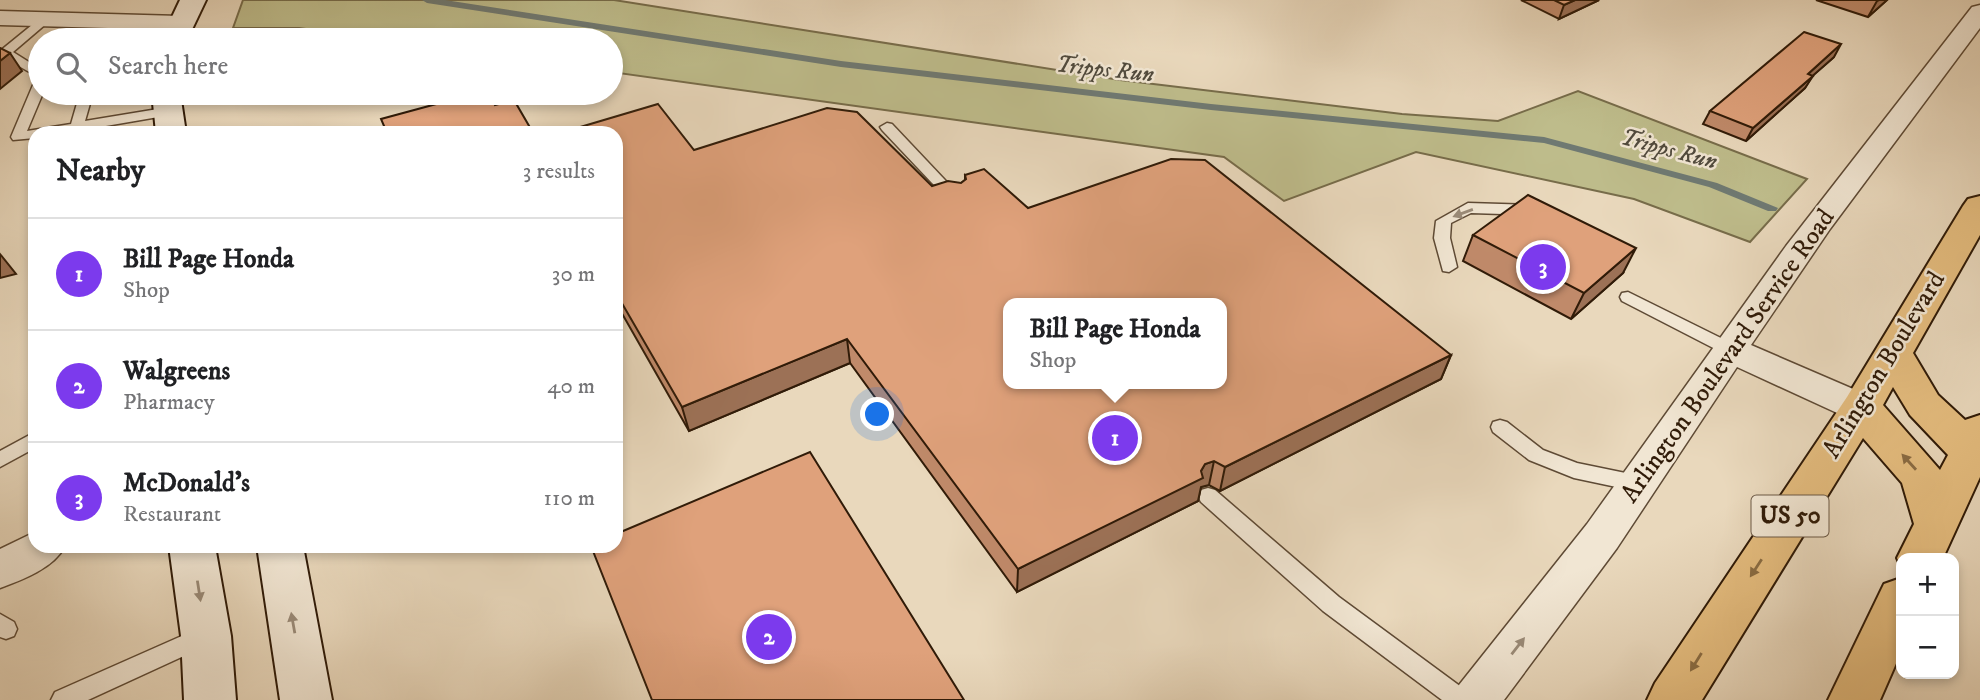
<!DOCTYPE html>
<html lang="en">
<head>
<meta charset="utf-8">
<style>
	body { margin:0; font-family:"IM FELL DW Pica",serif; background:#f6f6f6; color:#202124 }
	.controls { position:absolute; right:21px; bottom:21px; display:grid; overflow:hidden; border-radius:14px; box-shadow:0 4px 10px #0003 }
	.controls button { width:63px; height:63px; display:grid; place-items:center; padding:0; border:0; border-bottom:2px solid #e0e0e0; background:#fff; color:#202124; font:35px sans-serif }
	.you { position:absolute; left:878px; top:415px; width:24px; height:24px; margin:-18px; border:5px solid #fff; border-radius:50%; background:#1a73e8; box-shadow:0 0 0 10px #1a73e833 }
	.badge { display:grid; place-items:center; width:46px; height:46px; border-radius:50%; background:#7c3aed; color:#fff; font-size:23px; font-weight:700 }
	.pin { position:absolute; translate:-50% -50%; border:4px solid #fff; box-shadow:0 2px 7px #0006 }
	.popup { position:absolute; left:1003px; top:298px; width:224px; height:91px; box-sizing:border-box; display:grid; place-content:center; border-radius:14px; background:#fff; filter:drop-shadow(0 2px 5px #0005); font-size:23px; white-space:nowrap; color:#757577 }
	.popup b { font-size:26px; color:#202124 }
	.popup::after { content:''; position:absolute; left:50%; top:100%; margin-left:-14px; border:14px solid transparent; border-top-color:#fff }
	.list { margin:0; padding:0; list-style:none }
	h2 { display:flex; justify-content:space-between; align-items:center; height:91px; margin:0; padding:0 28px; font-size:30px }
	h2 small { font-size:23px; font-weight:400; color:#757577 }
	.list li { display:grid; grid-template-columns:46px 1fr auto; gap:21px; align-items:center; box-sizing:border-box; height:112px; padding:0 28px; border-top:2px solid #e0e0e0 }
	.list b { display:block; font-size:26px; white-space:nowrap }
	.list p { margin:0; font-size:23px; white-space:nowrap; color:#757577 }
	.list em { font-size:23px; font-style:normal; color:#757577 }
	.icon { flex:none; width:38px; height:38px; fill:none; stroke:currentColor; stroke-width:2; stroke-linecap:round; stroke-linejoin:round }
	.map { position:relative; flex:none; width:1980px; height:700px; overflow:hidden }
	.search { position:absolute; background:#fff; box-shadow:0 4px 10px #0003; left:28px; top:28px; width:595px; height:77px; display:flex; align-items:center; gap:18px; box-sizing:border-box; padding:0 24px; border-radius:38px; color:#757577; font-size:26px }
	.panel { position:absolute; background:#fff; box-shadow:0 4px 10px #0003; left:28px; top:126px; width:595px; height:427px; border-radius:21px }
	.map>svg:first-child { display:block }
</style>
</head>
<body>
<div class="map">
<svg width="1980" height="700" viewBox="0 0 1980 700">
	<rect width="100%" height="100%" fill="#e9d8bc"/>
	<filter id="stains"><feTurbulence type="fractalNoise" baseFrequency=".00286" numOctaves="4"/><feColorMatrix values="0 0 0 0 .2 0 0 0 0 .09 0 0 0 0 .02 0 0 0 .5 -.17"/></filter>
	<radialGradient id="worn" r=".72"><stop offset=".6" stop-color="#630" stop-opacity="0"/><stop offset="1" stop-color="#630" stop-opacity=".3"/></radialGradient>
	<path fill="#bebc8b" stroke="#776c4a" stroke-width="2" d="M243 0H614L1120 80 1402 114 1498 121 1578 91 1807 179 1750 242 1634 199 1416 152 1284 201 1224 157 611 72V40H384L299 28H233Z"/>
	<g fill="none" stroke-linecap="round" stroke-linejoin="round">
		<path fill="#6f7972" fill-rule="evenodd" d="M422 0H445L841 61 1211 104 1544 137 1717 183 1778 208 1776 211H1768L1709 187 1544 143 1211 110 841 67 427 3Z"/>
		<defs>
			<g id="service">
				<path d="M43 16 49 20 47 23 13 52 40 69V78L1 56 0 51Z"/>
				<path d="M40 81V93H43L27 131 71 124 80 93H93L85 121 170 107 177 111 170 115 65 133H35V138L13 140 11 137 33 85Z"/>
				<path d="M887 123 892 124 961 197 963 200 961 203H951L882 130 880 127Z"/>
				<path d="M1468 203 1530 205 1538 210 1530 215 1471 213 1451 223 1450 238 1457 267 1449 272 1443 271 1434 238 1436 221Z"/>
				<path d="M1628 292 1735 345 1738 349 1729 355 1723 353 1622 301 1620 297 1622 293Z"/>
				<path d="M1500 420 1507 422 1543 450 1577 463 1640 476 1647 479 1650 484 1647 489 1640 492 1574 478 1529 460 1493 432 1491 427 1493 422Z"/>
				<path d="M35 432V448L0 467V451Z"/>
				<path d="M1208 488 1215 490 1339 597 1468 692 1472 700H1442L1323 611 1201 502 1198 496 1201 490Z"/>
				<path d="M0 614 14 622 17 629 14 636 6 639 0 637Z"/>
				<path d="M202 627 210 630 213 637 210 644 88 700H51L55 692Z"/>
			</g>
			<g id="minor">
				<path d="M1980 5V28L1830 229 1751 345 1874 398 1879 408 1874 418 1861 422 1848 418 1737 367 1617 548 1504 700H1453L1459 685 1587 524 1786 246 1972 7Z"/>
				<path d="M0 11 180 16 188 18 192 23 188 28 180 30 0 25Z"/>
				<path d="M35 532V546H65C54 568 22 580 0 588V549Z"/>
			</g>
			<g id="secondary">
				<path d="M180 0H206L187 40H161Z"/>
				<path d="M152 93H180L186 133H156Z"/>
				<path d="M169 546H215L231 636 236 700H184L181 636Z"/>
				<path d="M257 546H303L332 700H280Z"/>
			</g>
			<g id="trunk">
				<path d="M1980 196V235L1913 353 1938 395 1965 420 1980 415V477L1943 558H1901V567L1897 558 1914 524 1902 483 1863 438 1702 700H1647L1655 683 1847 397 1963 206 1968 199ZM1893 387 1910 415 1948 455 1940 470 1883 405Z"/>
				<path d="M1901 578V652L1880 700H1828L1884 584Z"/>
			</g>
		</defs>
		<use href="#service" stroke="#5e4a35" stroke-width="3"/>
		<use href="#minor" stroke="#5e4a35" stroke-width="3"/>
		<use href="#secondary" stroke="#301b08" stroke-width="4"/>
		<use href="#trunk" stroke="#301b08" stroke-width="4"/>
		<use href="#service" fill="#f1e6d3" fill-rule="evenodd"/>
		<use href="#minor" fill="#f1e6d3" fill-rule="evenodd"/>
		<use href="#secondary" fill="#f1e6d3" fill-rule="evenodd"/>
		<use href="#trunk" fill="#e4bc7e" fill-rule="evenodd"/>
	</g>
	<g fill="#c08a6a" stroke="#301b08" stroke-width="2">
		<path d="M1521 0H1599L1559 19Z"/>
		<path d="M1816 0H1887L1868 17Z"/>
		<path d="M1834 57 1812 76 1805 88 1746 141 1703 124 1710 111Z"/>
		<path d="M616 133 694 150 932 186 961 183 965 180V175L1028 208 1451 355 1441 379 1220 491 1209 485 1201 487 1198 501 1017 592 850 363 689 431 616 303Z"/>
		<path d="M1473 235 1623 273 1571 319 1463 261Z"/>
	</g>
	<g fill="#9c7156" stroke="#301b08" stroke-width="2">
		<path d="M1575 0H1599L1559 19 1564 5Z"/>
		<path d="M1879 0H1887L1868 17 1877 1Z"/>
		<path d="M1841 44 1834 57 1800 87 1808 74Z"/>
		<path d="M10 53 22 71 0 89V61Z"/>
		<path d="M1813 76 1805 88 1746 141 1753 128Z"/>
		<path d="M1636 248 1623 273 1571 319 1584 293Z"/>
		<path d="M0 254 16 274 0 278Z"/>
		<path d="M847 339 850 363 689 431 682 407Z"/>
		<path d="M1451 355 1441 379 1220 491 1225 467Z"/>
		<path d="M1214 461 1209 485 1201 487 1198 501 1017 592 1018 569 1201 471 1205 464Z"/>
	</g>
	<g fill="#dfa17b" stroke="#301b08" stroke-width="2" fill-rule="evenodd">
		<path d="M1554 0H1575L1564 5Z"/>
		<path d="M1804 32 1841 44 1808 74 1813 76 1753 128 1710 111Z"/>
		<path d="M0 48 10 53 0 61Z"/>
		<path d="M477 93H488L495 105 514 100 532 131 525 133H387L381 119Z"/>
		<path d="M658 104 694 150 827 108 857 112 932 186 948 181 961 183 966 179 965 175 984 169 1028 208 1171 159 1205 160 1451 355 1225 467 1214 461 1205 464 1201 471 1203 478 1018 569 847 339 682 407 616 293V133H560ZM1008 303H1222V384H1008Z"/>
		<path d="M1528 195 1636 248 1584 293 1473 235Z"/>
		<path d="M810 452 964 700H652L591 546H616V534Z"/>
	</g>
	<defs><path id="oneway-solid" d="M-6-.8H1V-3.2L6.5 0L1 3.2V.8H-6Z" transform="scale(1.75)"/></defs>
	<g fill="#9a8b78">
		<use href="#oneway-solid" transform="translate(1463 213) rotate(160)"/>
		<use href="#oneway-solid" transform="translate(199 591) rotate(81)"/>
		<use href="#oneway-solid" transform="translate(293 623) rotate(-100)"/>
		<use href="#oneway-solid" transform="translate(1518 646) rotate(-52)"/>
	</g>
	<g fill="#8a6c43">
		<use href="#oneway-solid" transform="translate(1909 462) rotate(-132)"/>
		<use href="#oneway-solid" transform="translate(1756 568) rotate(123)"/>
		<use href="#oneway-solid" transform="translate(1696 662) rotate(122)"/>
	</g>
	<g text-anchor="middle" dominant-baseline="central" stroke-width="5" stroke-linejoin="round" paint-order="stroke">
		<g font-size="23" font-style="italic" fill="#504a3d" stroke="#f1e6d3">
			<text transform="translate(1105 70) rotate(6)">Tripps Run</text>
			<text transform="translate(1669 150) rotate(15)">Tripps Run</text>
		</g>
		<rect fill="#f1e6d3" stroke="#6a5845" stroke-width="2" x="1751.5" y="495.5" width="77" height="41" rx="5"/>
		<g font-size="24" font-weight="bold" fill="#301b08">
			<text x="1790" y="516">US 50</text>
		</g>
		<g font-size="26" fill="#301b08" stroke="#f1e6d3">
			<text transform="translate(1728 356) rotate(-55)">Arlington Boulevard Service Road</text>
			<text transform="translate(1884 365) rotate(-59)">Arlington Boulevard</text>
		</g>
	</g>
	<rect width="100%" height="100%" filter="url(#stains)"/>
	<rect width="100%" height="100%" fill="url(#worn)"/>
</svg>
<div class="controls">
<button>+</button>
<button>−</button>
</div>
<div class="you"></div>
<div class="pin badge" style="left:1115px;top:438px">1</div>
<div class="popup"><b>Bill Page Honda</b>Shop</div>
<div class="pin badge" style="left:769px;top:637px">2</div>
<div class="pin badge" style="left:1543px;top:267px">3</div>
<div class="search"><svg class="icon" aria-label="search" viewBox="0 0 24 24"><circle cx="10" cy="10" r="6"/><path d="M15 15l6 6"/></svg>Search here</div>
<section class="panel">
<h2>Nearby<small>3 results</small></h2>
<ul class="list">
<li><span class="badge">1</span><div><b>Bill Page Honda</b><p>Shop</p></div><em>30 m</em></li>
<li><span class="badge">2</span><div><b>Walgreens</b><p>Pharmacy</p></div><em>40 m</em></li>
<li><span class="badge">3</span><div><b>McDonald's</b><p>Restaurant</p></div><em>110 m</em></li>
</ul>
</section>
</div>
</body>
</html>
